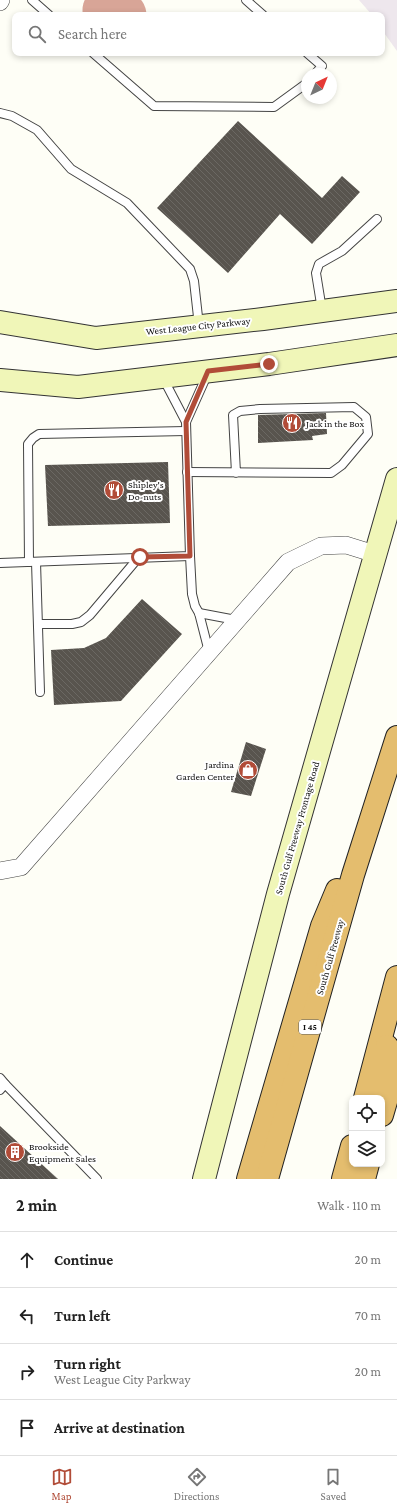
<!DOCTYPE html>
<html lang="en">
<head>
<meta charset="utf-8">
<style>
	body { margin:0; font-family:"Crimson Pro",serif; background:#f2f2f2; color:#222 }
	.controls { position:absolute; right:12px; bottom:12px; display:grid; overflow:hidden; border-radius:8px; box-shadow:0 2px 6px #0003 }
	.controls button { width:36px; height:36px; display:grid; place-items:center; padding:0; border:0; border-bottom:1px solid #e0e0e0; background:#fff; color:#222; font:20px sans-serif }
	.compass { position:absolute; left:301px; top:68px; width:36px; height:36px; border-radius:50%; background:#fff; box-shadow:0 2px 6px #0003; rotate:43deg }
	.stop { position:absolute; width:12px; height:12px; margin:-9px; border:3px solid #b14c38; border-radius:50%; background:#fff }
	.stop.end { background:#b14c38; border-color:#fff; box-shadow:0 1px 4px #0008 }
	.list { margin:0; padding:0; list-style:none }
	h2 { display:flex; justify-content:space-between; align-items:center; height:52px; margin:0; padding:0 16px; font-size:17px }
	h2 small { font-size:13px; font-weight:400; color:#767676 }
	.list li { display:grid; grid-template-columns:26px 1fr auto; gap:12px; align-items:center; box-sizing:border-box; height:56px; padding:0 16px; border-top:1px solid #e0e0e0 }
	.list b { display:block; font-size:15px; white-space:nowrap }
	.list p { margin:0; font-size:13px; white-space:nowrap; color:#767676 }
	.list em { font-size:13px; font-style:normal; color:#767676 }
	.icon { flex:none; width:22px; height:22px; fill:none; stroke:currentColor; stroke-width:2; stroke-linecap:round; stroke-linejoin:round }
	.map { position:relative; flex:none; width:397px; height:1179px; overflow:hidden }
	.search { position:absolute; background:#fff; box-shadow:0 2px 6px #0003; left:12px; right:12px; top:12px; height:44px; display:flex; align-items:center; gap:10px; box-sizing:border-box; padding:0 14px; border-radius:8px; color:#767676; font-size:15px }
	.sheet { height:276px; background:#fff }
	nav { display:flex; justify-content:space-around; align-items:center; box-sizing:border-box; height:56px; border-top:1px solid #e0e0e0; background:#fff; font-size:11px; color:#767676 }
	nav a { display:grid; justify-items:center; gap:2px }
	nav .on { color:#b14c38 }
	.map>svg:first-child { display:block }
</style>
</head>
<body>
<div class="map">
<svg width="397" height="1179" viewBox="0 0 397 1179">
	<defs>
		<pattern id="building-back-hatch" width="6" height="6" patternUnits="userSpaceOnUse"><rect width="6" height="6" fill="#58544e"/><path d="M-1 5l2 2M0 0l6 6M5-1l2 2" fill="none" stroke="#6b6863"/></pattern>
	</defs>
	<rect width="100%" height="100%" fill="#fefef6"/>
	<path fill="#eee7ed" d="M359 0H397V51L382 30V15H372Z"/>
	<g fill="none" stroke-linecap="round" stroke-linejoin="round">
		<path stroke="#d8a597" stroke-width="47" d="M106 10 123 15"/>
	</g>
	<g fill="url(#building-back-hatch)">
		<path d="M238 121 322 198 342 176 360 192 312 244 280 214 228 273 157 208Z"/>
		<path d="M326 413 327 434 312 436 313 440 258 443V415Z"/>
		<path d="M168 462 170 523 48 526 45 465Z"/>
		<path d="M142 599 182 634 121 701 54 705 51 650 84 648 106 638Z"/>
		<path d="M246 742 266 749 251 796 231 792Z"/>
		<path d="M0 1126 58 1179H0Z"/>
	</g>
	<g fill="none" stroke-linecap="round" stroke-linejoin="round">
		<defs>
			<g id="lane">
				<path d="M32 0 49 15"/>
				<path d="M246 0 263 15"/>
				<path d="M93 53 154 106 274 107 307 83"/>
				<path d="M307 53 322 66 315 74"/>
				<path d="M0 113 12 116 37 130 71 169 127 203 190 269 194 281 199 326"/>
				<path d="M322 310 316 273 319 264 342 251 377 219"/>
				<path d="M163 378 186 422"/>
				<path d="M187 472 331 473 342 465 368 434 366 417 354 407 260 409 240 411 233 415 236 473"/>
				<path d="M190 556 192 594 195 606 199 613 209 652"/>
				<path d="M29 562 28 444 33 438 39 434 186 431"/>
				<path d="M36 562 40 692"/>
				<path d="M0 563 190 556 186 422 207 375"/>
				<path d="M199 613 236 620"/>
				<path d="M38 624H72L81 622 90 615 139 557"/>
				<path d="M0 1078 5 1084"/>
				<path d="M0 1090 5 1084 97 1179"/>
			</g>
			<g id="street">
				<path d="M0 2 1 0"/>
				<path d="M0 871 21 867 288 562 321 546 346 545 375 554"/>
			</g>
			<g id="secondary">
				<path d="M0 322 96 338 263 319 397 301"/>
				<path d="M0 380 78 387 269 364 397 345"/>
				<path d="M204 1179 278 894 397 479"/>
			</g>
			<g id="highway">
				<path d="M365 1098 397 977"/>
				<path d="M382 1115 387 1098V1046"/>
				<path d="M248 1179 322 926 337 890"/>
				<path d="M267 1179 353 875 397 737"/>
				<path d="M343 1179 352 1146"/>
				<path d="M364 1179 368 1164"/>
			</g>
		</defs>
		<use href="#lane" stroke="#444" stroke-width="10"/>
		<use href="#street" stroke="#444" stroke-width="18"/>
		<use href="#secondary" stroke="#333" stroke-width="24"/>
		<use href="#highway" stroke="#222" stroke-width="24"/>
		<use href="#lane" stroke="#fff" stroke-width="8"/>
		<use href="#street" stroke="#fff" stroke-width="17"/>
		<use href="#secondary" stroke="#f0f6b8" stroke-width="22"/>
		<use href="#highway" stroke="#e4bd6e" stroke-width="22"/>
	</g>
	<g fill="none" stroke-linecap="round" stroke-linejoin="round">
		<path stroke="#b14c38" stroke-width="5" d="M140 557 190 556 186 422 208 371 269 364"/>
	</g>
	<defs>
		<symbol id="restaurant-disc" viewBox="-11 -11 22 22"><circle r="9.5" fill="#b14c38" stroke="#fff"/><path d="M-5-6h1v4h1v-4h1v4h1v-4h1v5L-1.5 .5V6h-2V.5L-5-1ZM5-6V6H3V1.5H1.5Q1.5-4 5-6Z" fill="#fff"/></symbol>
		<symbol id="shop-disc" viewBox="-11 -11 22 22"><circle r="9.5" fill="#b14c38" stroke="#fff"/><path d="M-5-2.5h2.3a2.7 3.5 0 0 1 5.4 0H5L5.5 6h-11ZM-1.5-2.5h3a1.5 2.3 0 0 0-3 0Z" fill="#fff"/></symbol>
		<symbol id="building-disc" viewBox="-11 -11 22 22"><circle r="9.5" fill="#b14c38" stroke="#fff"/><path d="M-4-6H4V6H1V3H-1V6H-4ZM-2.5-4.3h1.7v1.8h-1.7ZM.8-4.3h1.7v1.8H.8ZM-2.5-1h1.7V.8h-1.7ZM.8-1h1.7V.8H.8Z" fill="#fff"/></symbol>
	</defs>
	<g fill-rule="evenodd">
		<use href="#restaurant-disc" x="281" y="412" width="22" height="22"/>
		<use href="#restaurant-disc" x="103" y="479" width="22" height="22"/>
		<use href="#shop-disc" x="237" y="759" width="22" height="22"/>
		<use href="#building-disc" x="4" y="1141" width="22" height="22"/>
	</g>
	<g text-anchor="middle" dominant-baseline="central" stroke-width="4" stroke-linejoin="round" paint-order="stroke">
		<rect fill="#fff" stroke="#585858" stroke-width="1" x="299" y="1020" width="22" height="14" rx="3"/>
		<g font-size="9" font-weight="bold" fill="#111">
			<text x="310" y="1027">I 45</text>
		</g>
		<g font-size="10" fill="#111" stroke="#fff">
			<text transform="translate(198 326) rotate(-6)">West League City Parkway</text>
			<text transform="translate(297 828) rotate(-74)">South Gulf Freeway Frontage Road</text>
			<text transform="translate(330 957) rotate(-74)">South Gulf Freeway</text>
		</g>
		<g font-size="10" fill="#111" stroke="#fff" text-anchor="start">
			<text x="306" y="423">Jack in the Box</text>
			<text x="128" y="484">Shipley's<tspan x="128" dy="12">Do-nuts</tspan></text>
			<text x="234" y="764" text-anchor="end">Jardina<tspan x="234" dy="12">Garden Center</tspan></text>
			<text x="29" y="1146">Brookside<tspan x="29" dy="12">Equipment Sales</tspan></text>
		</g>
	</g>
</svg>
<div class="controls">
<button><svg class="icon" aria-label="locate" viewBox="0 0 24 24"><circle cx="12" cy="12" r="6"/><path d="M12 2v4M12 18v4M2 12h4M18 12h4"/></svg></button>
<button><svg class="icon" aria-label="layers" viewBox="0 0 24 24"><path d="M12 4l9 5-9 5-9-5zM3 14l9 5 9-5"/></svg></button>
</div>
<svg class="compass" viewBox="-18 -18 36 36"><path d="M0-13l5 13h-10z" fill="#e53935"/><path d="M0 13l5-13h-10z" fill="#767676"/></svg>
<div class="stop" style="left:140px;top:557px"></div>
<div class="stop end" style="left:269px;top:364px"></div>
<div class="search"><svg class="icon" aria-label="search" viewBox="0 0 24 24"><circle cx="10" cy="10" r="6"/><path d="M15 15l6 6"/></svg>Search here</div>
</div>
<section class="sheet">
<h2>2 min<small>Walk · 110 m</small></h2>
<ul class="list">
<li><svg class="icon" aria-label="ahead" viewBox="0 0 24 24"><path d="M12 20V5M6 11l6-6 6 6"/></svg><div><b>Continue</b></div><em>20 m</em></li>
<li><svg class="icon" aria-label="left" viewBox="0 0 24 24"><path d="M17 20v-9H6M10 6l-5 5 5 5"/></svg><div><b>Turn left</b></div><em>70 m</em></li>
<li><svg class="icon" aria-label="right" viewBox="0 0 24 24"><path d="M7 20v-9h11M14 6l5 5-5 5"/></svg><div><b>Turn right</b><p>West League City Parkway</p></div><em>20 m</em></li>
<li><svg class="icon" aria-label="arrive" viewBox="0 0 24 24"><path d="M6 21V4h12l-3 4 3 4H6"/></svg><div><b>Arrive at destination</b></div></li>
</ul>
</section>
<nav>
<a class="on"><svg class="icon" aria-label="map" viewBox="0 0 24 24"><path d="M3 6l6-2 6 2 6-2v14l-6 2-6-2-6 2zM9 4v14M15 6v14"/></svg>Map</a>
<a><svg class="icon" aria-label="directions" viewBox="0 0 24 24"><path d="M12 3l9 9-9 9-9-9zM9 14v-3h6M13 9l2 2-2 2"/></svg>Directions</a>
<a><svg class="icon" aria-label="saved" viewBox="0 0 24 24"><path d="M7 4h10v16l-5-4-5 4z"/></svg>Saved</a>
</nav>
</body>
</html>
